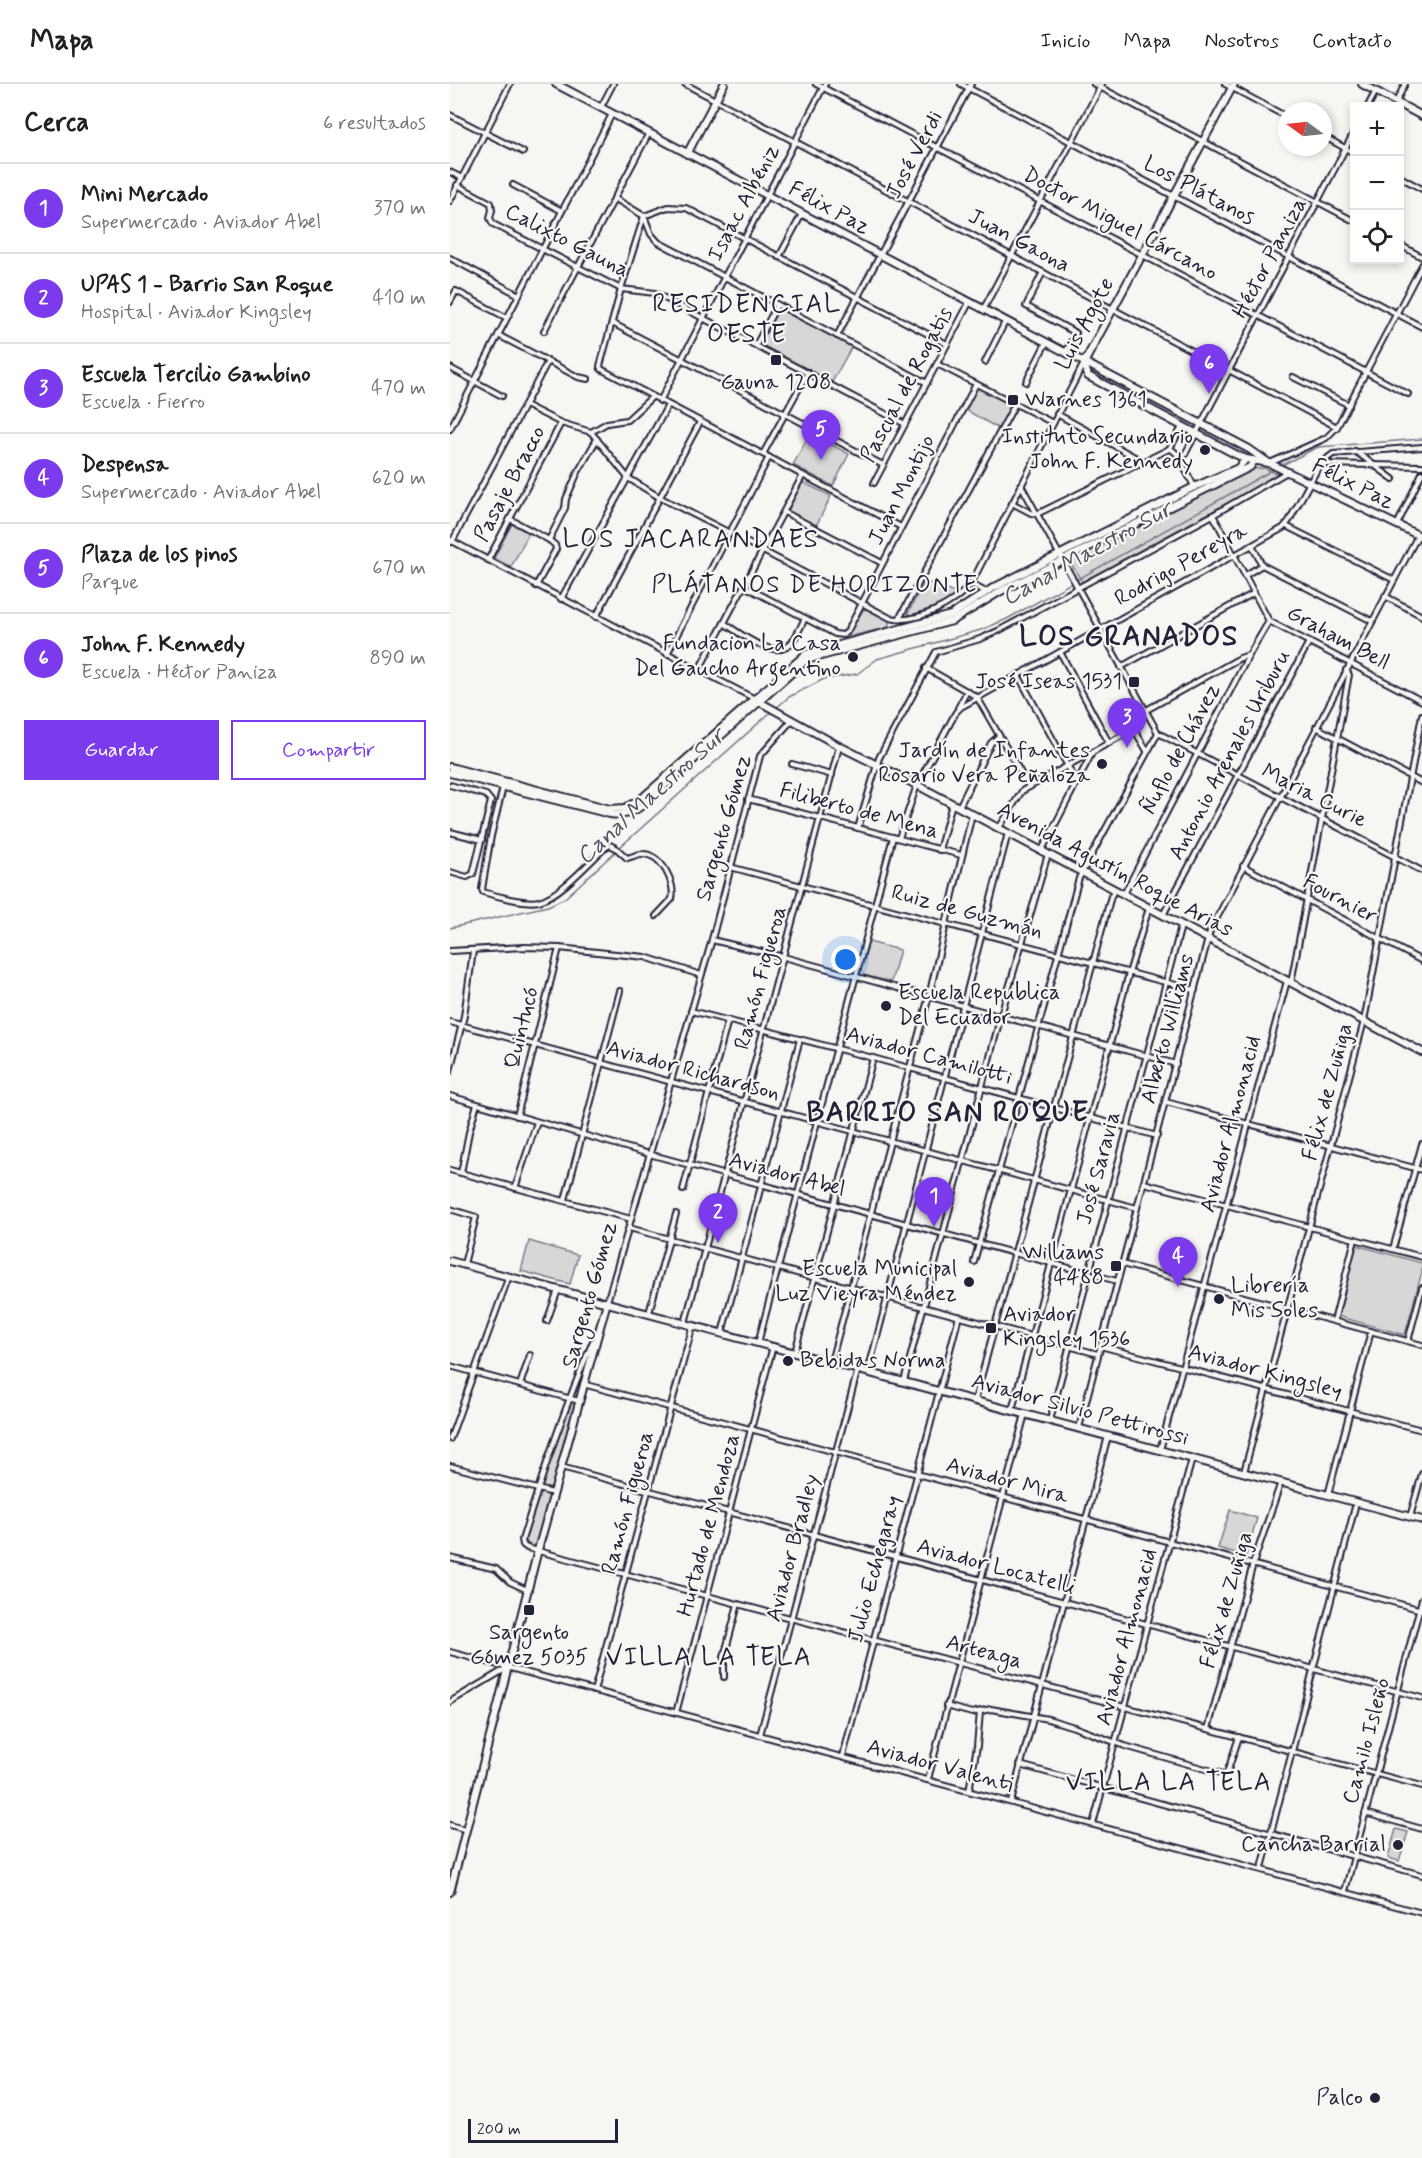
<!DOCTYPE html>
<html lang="es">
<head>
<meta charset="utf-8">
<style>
	body { margin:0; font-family:Mynerve,sans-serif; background:#f2f2f2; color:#202124 }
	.controls { position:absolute; right:18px; top:18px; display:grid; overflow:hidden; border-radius:0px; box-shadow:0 3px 9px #0003 }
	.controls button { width:54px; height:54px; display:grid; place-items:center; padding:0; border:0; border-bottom:2px solid #e0e0e0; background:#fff; color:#202124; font:30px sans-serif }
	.compass { position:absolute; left:828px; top:18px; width:54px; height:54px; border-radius:50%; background:#fff; box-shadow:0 3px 9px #0003; rotate:285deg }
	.scale { position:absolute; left:18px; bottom:15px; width:150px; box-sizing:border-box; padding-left:6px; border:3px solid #22223b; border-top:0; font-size:16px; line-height:21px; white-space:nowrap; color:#22223b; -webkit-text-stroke:4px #f6f6f2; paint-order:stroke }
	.you { position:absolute; left:396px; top:876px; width:21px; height:21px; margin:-15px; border:4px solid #fff; border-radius:50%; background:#1a73e8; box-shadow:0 0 0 9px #1a73e833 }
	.badge { display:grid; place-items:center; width:39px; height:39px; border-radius:50%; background:#7c3aed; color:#fff; font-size:20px; font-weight:700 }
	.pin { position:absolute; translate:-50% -50px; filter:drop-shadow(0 2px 3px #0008) }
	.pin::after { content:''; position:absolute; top:32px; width:21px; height:18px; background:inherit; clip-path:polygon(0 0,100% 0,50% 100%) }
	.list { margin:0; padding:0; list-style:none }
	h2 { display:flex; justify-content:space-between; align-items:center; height:78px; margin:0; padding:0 24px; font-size:26px }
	h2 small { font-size:20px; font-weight:400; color:#757577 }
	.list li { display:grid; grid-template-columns:39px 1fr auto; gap:18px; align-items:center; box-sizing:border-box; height:90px; padding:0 24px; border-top:2px solid #e0e0e0 }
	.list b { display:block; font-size:22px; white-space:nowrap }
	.list p { margin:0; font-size:20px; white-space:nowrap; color:#757577 }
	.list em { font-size:20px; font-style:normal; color:#757577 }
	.actions { display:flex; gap:12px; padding:18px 24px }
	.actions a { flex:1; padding:14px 0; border:2px solid #7c3aed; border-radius:0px; text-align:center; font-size:21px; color:#7c3aed }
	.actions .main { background:#7c3aed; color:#fff }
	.icon { flex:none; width:33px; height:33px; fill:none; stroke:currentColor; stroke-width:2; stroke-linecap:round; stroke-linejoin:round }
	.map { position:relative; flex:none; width:972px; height:2074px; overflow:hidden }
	header { display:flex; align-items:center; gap:36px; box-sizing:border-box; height:84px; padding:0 30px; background:#fff; border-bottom:2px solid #e0e0e0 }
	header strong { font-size:28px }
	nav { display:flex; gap:33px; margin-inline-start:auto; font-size:21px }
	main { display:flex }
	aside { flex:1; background:#fff }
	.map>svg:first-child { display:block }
</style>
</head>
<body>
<header>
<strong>Mapa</strong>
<nav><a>Inicio</a><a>Mapa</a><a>Nosotros</a><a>Contacto</a></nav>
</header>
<main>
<aside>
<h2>Cerca<small>6 resultados</small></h2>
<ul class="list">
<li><span class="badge">1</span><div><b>Mini Mercado</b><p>Supermercado · Aviador Abel</p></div><em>370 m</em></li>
<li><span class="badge">2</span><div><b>UPAS 1 - Barrio San Roque</b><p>Hospital · Aviador Kingsley</p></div><em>410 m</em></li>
<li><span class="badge">3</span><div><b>Escuela Tercilio Gambino</b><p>Escuela · Fierro</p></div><em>470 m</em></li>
<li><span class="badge">4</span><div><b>Despensa</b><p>Supermercado · Aviador Abel</p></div><em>620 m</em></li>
<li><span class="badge">5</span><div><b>Plaza de los pinos</b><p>Parque</p></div><em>670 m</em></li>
<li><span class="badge">6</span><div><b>John F. Kennedy</b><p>Escuela · Héctor Paniza</p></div><em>890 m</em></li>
</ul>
<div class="actions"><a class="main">Guardar</a><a>Compartir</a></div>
</aside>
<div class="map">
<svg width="972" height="2074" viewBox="0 0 972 2074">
	<rect width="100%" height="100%" fill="#f6f6f2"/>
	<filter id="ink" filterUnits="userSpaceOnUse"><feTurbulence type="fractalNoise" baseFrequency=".0167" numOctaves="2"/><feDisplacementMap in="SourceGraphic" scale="12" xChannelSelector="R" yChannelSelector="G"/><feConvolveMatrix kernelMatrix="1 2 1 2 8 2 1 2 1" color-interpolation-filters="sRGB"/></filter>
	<g filter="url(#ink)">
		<g fill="#d7d7d7" stroke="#7c7c89" stroke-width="1.5">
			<path d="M329 225 333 226 402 262 382 298 312 261 311 256Z"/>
			<path d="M528 301 564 319 549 345 514 325Z"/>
			<path d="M360 349 399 370 383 402 343 381Z"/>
			<path d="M815 384 829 391 632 498 619 476 802 385Z"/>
			<path d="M352 398 381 412 366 442 338 427Z"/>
			<path d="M62 440 79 449 61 483 44 474Z"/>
			<path d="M477 498 507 510 491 521 459 532 458 529 474 499Z"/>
			<path d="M418 525 439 536V543L397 553 413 526Z"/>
			<path d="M419 858 450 866 441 898 410 890Z"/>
			<path d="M79 1157 128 1171 120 1200 71 1187Z"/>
			<path d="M906 1161 972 1179V1187L955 1251 887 1232Z"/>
			<path d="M121 1317 126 1319 103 1405 91 1403Z"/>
			<path d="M89 1407 100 1412 85 1464 78 1460 75 1455Z"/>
			<path d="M780 1426 807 1434 796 1472 768 1464Z"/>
			<path d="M946 1745 958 1748 949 1777 938 1774Z"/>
		</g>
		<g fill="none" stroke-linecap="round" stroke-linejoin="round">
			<g stroke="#757583" stroke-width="1.5">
				<path d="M830 382 868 363 972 355"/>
				<path d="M326 624 339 613 374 595 407 590 427 575 531 546 557 535 826 384"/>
				<path d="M169 764 322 627"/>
				<path d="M0 844 98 822 115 814 166 767"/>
			</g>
			<defs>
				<g id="street">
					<path d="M235 0 887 343"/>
					<path d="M366 0 958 310"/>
					<path d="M511 0 972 243"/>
					<path d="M644 0 904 137"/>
					<path d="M775 0 837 33"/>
					<path d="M946 18 955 0"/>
					<path d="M918 22 926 7"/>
					<path d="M151 23 163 0"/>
					<path d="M0 31 73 68"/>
					<path d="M873 52 904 69"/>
					<path d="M0 88 10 93"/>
					<path d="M950 93 972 105"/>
					<path d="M7 101 41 119 42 126 40 134 43 140 171 205 205 209 455 340"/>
					<path d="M63 101 112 127"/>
					<path d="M164 114 194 132 201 150 208 158 477 299"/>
					<path d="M0 117 60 0"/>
					<path d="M194 132 171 205 150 282 151 285 451 443"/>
					<path d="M194 132 218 123 236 124 497 260"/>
					<path d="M950 161 972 173"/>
					<path d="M329 173 352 130"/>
					<path d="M0 174 69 211"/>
					<path d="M593 188 576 222 626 249 615 269"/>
					<path d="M0 218 6 207 57 234"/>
					<path d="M533 226 652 0"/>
					<path d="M162 239 433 381"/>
					<path d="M94 247 199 49"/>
					<path d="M48 251 128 293 138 295"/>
					<path d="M387 252 521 0"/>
					<path d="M306 261 327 221"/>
					<path d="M535 278 555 238"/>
					<path d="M487 280 603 339"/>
					<path d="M0 284 52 312"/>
					<path d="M843 293 899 321"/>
					<path d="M576 298 596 259"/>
					<path d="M210 317 375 0"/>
					<path d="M75 321 111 339 141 348 178 394 209 413 280 449"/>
					<path d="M607 330 692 377"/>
					<path d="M0 345 162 30"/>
					<path d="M141 348 157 339 177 336 202 313"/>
					<path d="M720 364 727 370 745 404"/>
					<path d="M905 367 943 395"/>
					<path d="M313 370 358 288"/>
					<path d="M731 378 904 48"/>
					<path d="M820 379 876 354 887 343 972 181"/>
					<path d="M871 380 972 382"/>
					<path d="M424 399 519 219"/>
					<path d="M571 401 708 649 972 787"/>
					<path d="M562 419 581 429 587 430 717 366 720 364 732 343"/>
					<path d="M334 428 432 479"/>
					<path d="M763 431 819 537 972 617"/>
					<path d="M60 435 99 456"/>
					<path d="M947 441 972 389"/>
					<path d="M836 442 944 496"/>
					<path d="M0 456 305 615"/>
					<path d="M2 458 98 277"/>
					<path d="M298 459 440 534C467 540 504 520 521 500L634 279"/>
					<path d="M802 461 812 481 922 537"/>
					<path d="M38 476 111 339"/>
					<path d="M794 492 812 481"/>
					<path d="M521 500 536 508"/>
					<path d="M86 502 106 465 105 461 99 456 115 424 116 415 128 388 147 355"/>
					<path d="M294 502 385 550 393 551 397 548 526 300"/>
					<path d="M935 512 972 532"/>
					<path d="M111 515 218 321"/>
					<path d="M146 533 250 338"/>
					<path d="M449 535 565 320"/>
					<path d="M274 539C289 549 326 578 341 559 347 552 351 542 355 534"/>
					<path d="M610 568 659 659"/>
					<path d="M217 570 319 373"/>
					<path d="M251 582 353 391"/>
					<path d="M671 583 804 509"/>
					<path d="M476 584 527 613 579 703"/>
					<path d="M568 591 627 699"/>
					<path d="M508 624 517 607"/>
					<path d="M866 643 972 699"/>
					<path d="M684 645 697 667"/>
					<path d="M342 680 382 691"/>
					<path d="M0 701 36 711 41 717 23 790 17 793 0 788"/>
					<path d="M53 703 41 752 32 805 33 808C46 812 76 820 89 817 111 811 139 778 156 763L160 761 166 764 177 774C182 773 187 770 192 770 211 769 226 799 222 815L206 832"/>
					<path d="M298 715 511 771"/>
					<path d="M509 723 541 659 549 652"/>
					<path d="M408 744 429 674 486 568 530 555 548 547 763 431 837 388"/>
					<path d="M549 744 572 707 684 645 680 639 682 634 790 574 799 571"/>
					<path d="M0 748 32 756"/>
					<path d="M449 754 467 701 506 628 511 623 833 444 839 437 870 380 883 370 972 363"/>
					<path d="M489 766 502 720"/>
					<path d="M592 766 642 669"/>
					<path d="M793 782 972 877"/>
					<path d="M280 783 745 906"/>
					<path d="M674 810 799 571 819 537"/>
					<path d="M713 831 859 558"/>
					<path d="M262 856 334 873 726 980"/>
					<path d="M0 867 74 863 109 864 195 873 251 891"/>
					<path d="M841 899 899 591 896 586"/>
					<path d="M241 927 423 974 707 1052"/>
					<path d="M0 938 687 1124"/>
					<path d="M0 987 14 932 23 867"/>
					<path d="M0 1012 199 1070 667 1197"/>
					<path d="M716 1018 972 1086"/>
					<path d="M67 1032 109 864"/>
					<path d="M0 1086 181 1135"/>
					<path d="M11 1089 19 1048 27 1020"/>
					<path d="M694 1099 972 1173"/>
					<path d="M65 1104 87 1038"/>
					<path d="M233 1106 278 936"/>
					<path d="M115 1116 170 907"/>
					<path d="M0 1125 26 1133 14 1180"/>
					<path d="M179 1144 648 1270"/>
					<path d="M943 1165 972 1060"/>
					<path d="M524 1178 629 794 708 649"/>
					<path d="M672 1180 972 1261"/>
					<path d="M157 1218 261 859 310 672 342 636"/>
					<path d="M199 1229 226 1130"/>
					<path d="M97 1237 108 1206"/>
					<path d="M884 1237 905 1155"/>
					<path d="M235 1239 389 663"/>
					<path d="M272 1249 350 955"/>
					<path d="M143 1257C115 1321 93 1389 72 1456L73 1461 77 1464 972 1702"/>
					<path d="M958 1257 972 1204"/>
					<path d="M308 1259 443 753"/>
					<path d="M650 1262 972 1346"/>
					<path d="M345 1268 423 974"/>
					<path d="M381 1278 479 912 522 730"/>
					<path d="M0 1282 129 1317"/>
					<path d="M418 1288 558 749"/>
					<path d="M454 1297 551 931 598 770"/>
					<path d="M133 1300 972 1526"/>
					<path d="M70 1301 80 1271"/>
					<path d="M525 1316 661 812 665 806"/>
					<path d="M562 1326 679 889 699 824"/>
					<path d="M600 1336 731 842"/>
					<path d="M629 1344 760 847 968 451"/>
					<path d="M0 1355 59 1192"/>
					<path d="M710 1366 837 897"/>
					<path d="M0 1382 103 1409"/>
					<path d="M111 1383 972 1614"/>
					<path d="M794 1388 914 937 972 631"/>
					<path d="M878 1411 921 1247"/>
					<path d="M960 1433 972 1390"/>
					<path d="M0 1474 46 1485 60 1498 77 1506"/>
					<path d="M0 1568 972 1829"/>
					<path d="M274 1593V1573L288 1520"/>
					<path d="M144 1607 243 1241"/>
					<path d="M0 1618 57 1584"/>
					<path d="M496 1622 522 1629 541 1625 598 1635 624 1643 675 1662 773 1690 777 1689 789 1653"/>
					<path d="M226 1629 323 1262"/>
					<path d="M758 1645 803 1480 831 1398"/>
					<path d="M310 1651 408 1285"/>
					<path d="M393 1672 509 1232"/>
					<path d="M570 1681 972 1791"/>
					<path d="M478 1695 575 1330"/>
					<path d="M519 1707 527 1662 530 1628"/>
					<path d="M561 1718 658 1352"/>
					<path d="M915 1729 972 1745"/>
					<path d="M643 1740 742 1375"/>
					<path d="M0 1741 17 1746"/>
					<path d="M812 1784 906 1419"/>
					<path d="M895 1807 972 1515"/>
				</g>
				<g id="secondary">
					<path d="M106 0 799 365 819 379 972 453"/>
					<path d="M912 0 972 32"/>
					<path d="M237 70 274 0"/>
					<path d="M634 279 784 0"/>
					<path d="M634 279 638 292 785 370 796 375 819 379"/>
					<path d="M308 617 389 662 467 701 972 968"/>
					<path d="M0 683 160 725 175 724 191 715 356 570 501 531 543 504 744 403 788 384 796 375"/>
					<path d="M0 689 160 730C174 732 182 729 194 720L356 576 502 537 551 507 800 383 804 377"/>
					<path d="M0 1177 972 1436"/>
					<path d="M0 1808 88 1466 157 1218"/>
				</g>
			</defs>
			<use href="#street" stroke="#22223b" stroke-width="8"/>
			<use href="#secondary" stroke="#22223b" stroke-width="10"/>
			<use href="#street" stroke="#f6f6f2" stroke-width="4"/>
			<use href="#secondary" stroke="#f6f6f2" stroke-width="6"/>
		</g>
	</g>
	<g fill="#22223b" stroke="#f6f6f2" stroke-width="2">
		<rect x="320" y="270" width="12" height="12" rx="3"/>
		<rect x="557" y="310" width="12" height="12" rx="3"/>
		<circle cx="755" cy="366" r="6"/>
		<circle cx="403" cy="573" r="6"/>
		<rect x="678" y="592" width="12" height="12" rx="3"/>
		<circle cx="652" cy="680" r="6"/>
		<circle cx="436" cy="922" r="6"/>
		<rect x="660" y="1176" width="12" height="12" rx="3"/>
		<circle cx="519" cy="1198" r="6"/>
		<circle cx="769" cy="1215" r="6"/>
		<rect x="535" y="1238" width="12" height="12" rx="3"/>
		<circle cx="338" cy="1277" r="6"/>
		<rect x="73" y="1520" width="12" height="12" rx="3"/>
		<circle cx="948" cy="1761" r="6"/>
		<circle cx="925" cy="2014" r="6"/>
	</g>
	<g text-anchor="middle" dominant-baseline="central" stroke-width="4.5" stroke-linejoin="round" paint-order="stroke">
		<g font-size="22" fill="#22223b" stroke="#f6f6f2">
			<text transform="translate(465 71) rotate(-62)">José Verdi</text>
			<text transform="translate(749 107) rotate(28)">Los Plátanos</text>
			<text transform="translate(294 119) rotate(-62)">Isaac Albéniz</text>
			<text transform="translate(379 124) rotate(28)">Félix Paz</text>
			<text transform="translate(670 140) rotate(28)">Doctor Miguel Cárcano</text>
			<text transform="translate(117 157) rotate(27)">Calixto Gauna</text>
			<text transform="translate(569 157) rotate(28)">Juan Gaona</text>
			<text transform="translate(820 174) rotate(-62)">Héctor Paniza</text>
			<text transform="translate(635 240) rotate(-62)">Luis Agote</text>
			<text transform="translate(457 301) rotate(-62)">Pascual de Rogatis</text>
			<text transform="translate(60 400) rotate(-62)">Pasaje Bracco</text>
			<text transform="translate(903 400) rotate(26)">Félix Paz</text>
			<text transform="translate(452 406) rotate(-63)">Juan Montijo</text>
			<text transform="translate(731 481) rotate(-29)">Rodrigo Pereyra</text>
			<text transform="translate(888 554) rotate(28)">Graham Bell</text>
			<text transform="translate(731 665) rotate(-62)">Ñuflo de Chávez</text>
			<text transform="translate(780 671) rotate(-62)">Antonio Arenales Uriburu</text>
			<text transform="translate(864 712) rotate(27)">Maria Curie</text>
			<text transform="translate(409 727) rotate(15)">Filiberto de Mena</text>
			<text transform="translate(274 744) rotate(-74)">Sargento Gómez</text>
			<text transform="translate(665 786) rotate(28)">Avenida Agustín Roque Arias</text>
			<text transform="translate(890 815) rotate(28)">Fournier</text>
			<text transform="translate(517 828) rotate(15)">Ruiz de Guzmán</text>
			<text transform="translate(311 894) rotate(-75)">Ramón Figueroa</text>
			<text transform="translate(72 944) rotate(-76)">Quintucó</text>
			<text transform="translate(718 945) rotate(-75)">Alberto Williams</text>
			<text transform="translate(479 972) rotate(15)">Aviador Camilotti</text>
			<text transform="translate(243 987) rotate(15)">Aviador Richardson</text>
			<text transform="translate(878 1008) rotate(-75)">Félix de Zuñiga</text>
			<text transform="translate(781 1040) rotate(-75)">Aviador Almonacid</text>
			<text transform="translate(649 1084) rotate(-75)">José Saravia</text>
			<text transform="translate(337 1091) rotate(15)">Aviador Abel</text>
			<text transform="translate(140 1211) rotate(-74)">Sargento Gómez</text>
			<text transform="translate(815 1288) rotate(15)">Aviador Kingsley</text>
			<text transform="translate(630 1326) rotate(15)">Aviador Silvio Pettirossi</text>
			<text transform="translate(557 1397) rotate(15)">Aviador Mira</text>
			<text transform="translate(178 1419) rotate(-75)">Ramón Figueroa</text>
			<text transform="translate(259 1441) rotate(-75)">Hurtado de Mendoza</text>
			<text transform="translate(343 1464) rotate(-75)">Aviador Bradley</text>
			<text transform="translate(546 1483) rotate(15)">Aviador Locatelli</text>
			<text transform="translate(425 1485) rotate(-75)">Julio Echegaray</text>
			<text transform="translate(777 1516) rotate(-74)">Félix de Zuñiga</text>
			<text transform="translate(677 1553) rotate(-75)">Aviador Almonacid</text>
			<text transform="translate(534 1568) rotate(15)">Arteaga</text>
			<text transform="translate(917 1657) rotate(-75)">Camilo Isleño</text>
			<text transform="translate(490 1682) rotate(15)">Aviador Valenti</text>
		</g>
		<g font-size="22" fill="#22223b" stroke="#f6f6f2" text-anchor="end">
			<text x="326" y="299" text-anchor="middle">Gauna 1208</text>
			<text x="575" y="316" text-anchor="start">Warnes 1361</text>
			<text x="743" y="353">Instituto Secundario<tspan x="743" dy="25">John F. Kennedy</tspan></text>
			<text x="391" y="560">Fundacion La Casa<tspan x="391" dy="25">Del Gaucho Argentino</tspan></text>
			<text x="672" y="598">José Iseas 1531</text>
			<text x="640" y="667">Jardín de Infantes<tspan x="640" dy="25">Rosario Vera Peñaloza</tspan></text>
			<text x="448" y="909" text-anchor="start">Escuela Republica<tspan x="448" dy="25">Del Ecuador</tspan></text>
			<text x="654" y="1169">Williams<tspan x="654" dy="25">4488</tspan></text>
			<text x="507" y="1185">Escuela Municipal<tspan x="507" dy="25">Luz Vieyra Méndez</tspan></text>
			<text x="781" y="1202" text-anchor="start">Librería<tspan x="781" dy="25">Mis Soles</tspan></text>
			<text x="553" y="1231" text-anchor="start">Aviador<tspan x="553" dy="25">Kingsley 1536</tspan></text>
			<text x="350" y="1277" text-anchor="start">Bebidas Norma</text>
			<text x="79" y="1549" text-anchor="middle">Sargento<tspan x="79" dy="25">Gómez 5035</tspan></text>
			<text x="936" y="1761">Cancha Barrial</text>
			<text x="913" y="2014">Palco</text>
		</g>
		<g font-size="24" font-style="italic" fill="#535365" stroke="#f6f6f2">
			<text transform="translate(637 470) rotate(-29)">Canal Maestro Sur</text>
			<text transform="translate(201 713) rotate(-42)">Canal Maestro Sur</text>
		</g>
		<g font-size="24" letter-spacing="1.5" fill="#22223b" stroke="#f6f6f2">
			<text x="365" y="501">PLÁTANOS DE HORIZONTE</text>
		</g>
		<g font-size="26" letter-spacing="1.5" fill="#22223b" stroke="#f6f6f2">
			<text x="297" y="221">RESIDENCIAL<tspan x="297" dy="30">OESTE</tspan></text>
			<text x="241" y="456">LOS JACARANDAES</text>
			<text x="259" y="1574">VILLA LA TELA</text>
			<text x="719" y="1699">VILLA LA TELA</text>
		</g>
		<g font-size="28" font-weight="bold" letter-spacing="1.5" fill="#22223b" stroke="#f6f6f2">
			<text x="679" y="553">LOS GRANADOS</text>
			<text x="498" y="1029">BARRIO SAN ROQUE</text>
		</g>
	</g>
</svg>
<div class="controls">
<button>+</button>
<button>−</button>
<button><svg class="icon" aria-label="locate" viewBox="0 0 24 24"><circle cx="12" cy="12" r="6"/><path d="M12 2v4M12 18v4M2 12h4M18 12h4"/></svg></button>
</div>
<svg class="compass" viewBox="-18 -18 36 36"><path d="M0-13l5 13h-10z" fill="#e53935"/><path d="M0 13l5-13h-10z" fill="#757577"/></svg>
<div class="scale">200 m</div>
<div class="you"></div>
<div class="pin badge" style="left:484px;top:1143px">1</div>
<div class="pin badge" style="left:268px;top:1159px">2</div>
<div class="pin badge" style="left:677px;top:664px">3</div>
<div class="pin badge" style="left:728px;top:1203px">4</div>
<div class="pin badge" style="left:371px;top:376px">5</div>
<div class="pin badge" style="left:759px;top:310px">6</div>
</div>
</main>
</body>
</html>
